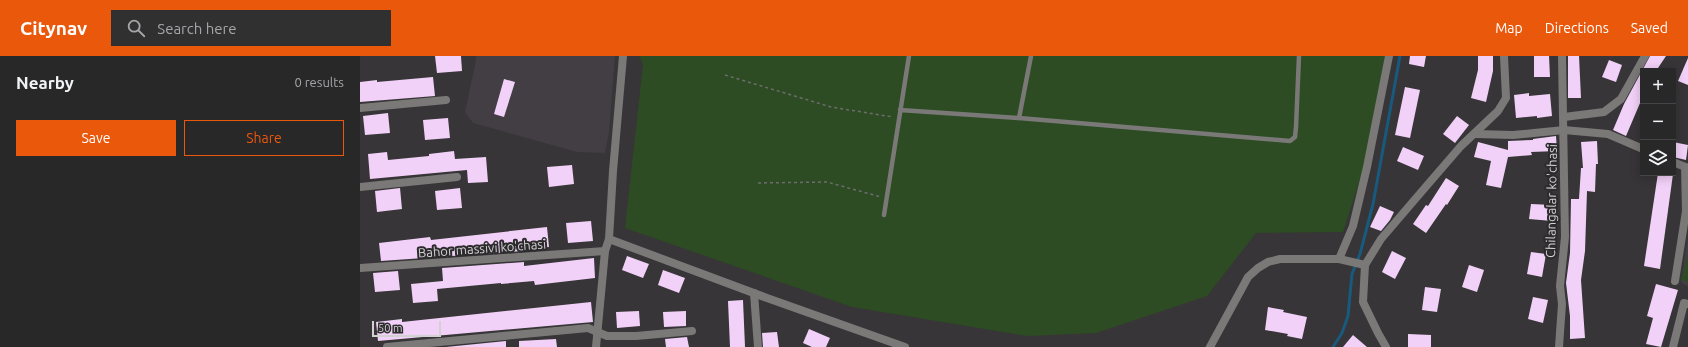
<!DOCTYPE html>
<html lang="en">
<head>
<meta charset="utf-8">
<style>
	body { margin:0; font-family:Ubuntu,sans-serif; background:#313031; color:#f1f3f6 }
	.controls { position:absolute; right:12px; top:12px; display:grid; overflow:hidden; border-radius:0px; box-shadow:0 2px 10px #0003 }
	.controls button { width:36px; height:36px; display:grid; place-items:center; padding:0; border:0; border-bottom:1px solid #454446; background:#292829; color:#f1f3f6; font:20px sans-serif }
	.scale { position:absolute; left:12px; bottom:10px; width:69px; box-sizing:border-box; padding-left:4px; border:2px solid #d2d1d2; border-top:0; font-size:11px; line-height:14px; white-space:nowrap; color:#d2d1d2; -webkit-text-stroke:3px #2d2b2d; paint-order:stroke }
	.list { margin:0; padding:0; list-style:none }
	h2 { display:flex; justify-content:space-between; align-items:center; height:52px; margin:0; padding:0 16px; font-size:17px }
	h2 small { font-size:13px; font-weight:400; color:#a5a6a8 }
	.actions { display:flex; gap:8px; padding:12px 16px }
	.actions a { flex:1; padding:9px 0; border:1px solid #ea580c; border-radius:0px; text-align:center; font-size:14px; color:#ea580c }
	.actions .main { background:#ea580c; color:#fff }
	.icon { flex:none; width:22px; height:22px; fill:none; stroke:currentColor; stroke-width:2; stroke-linecap:round; stroke-linejoin:round }
	.map { position:relative; flex:none; width:1328px; height:291px; overflow:hidden }
	header { display:flex; align-items:center; gap:24px; box-sizing:border-box; height:56px; padding:0 20px; background:#ea580c; color:#fff }
	header strong { font-size:19px }
	nav { display:flex; gap:22px; margin-inline-start:auto; font-size:14px }
	.search { width:280px; height:36px; background:#313031; display:flex; align-items:center; gap:10px; box-sizing:border-box; padding:0 14px; border-radius:0px; color:#a5a6a8; font-size:15px }
	main { display:flex }
	aside { flex:1; background:#292829 }
	.map>svg:first-child { display:block }
</style>
</head>
<body>
<header>
<strong>Citynav</strong>
<div class="search"><svg class="icon" aria-label="search" viewBox="0 0 24 24"><circle cx="10" cy="10" r="6"/><path d="M15 15l6 6"/></svg>Search here</div>
<nav><a>Map</a><a>Directions</a><a>Saved</a></nav>
</header>
<main>
<aside>
<h2>Nearby<small>0 results</small></h2>
<ul class="list">
</ul>
<div class="actions"><a class="main">Save</a><a>Share</a></div>
</aside>
<div class="map">
<svg width="1328" height="291" viewBox="0 0 1328 291">
	<rect width="100%" height="100%" fill="#373537"/>
	<g fill="#433d44">
		<path d="M116 0H255L249 76 245 97 217 96 113 67 105 56 115 9Z"/>
		<path d="M1328 181V231L1321 226Z"/>
	</g>
	<g fill="#2d4c23">
		<path d="M279 0H1025L1004 111 983 176 896 177 847 240 736 277 667 280 492 251 265 172 283 8Z"/>
		<path d="M1328 199V226L1321 224Z"/>
	</g>
	<g fill="none" stroke-linecap="round" stroke-linejoin="round">
		<path stroke="#185a7d" stroke-width="3" d="M973 291 982 277 988 260 992 218 1000 198 1013 148 1040 0"/>
	</g>
	<g fill="#f2d1f8">
		<path d="M75 0H101L102 15 77 17Z"/>
		<path d="M1050 0H1066L1064 11 1049 8Z"/>
		<path d="M1118 0H1133V15L1126 46 1111 42 1118 14Z"/>
		<path d="M1174 0H1189L1190 21H1174Z"/>
		<path d="M1208 0H1219L1221 42H1208Z"/>
		<path d="M1290 0H1306L1296 15H1283V40L1266 80 1253 74 1264 48Z"/>
		<path d="M1328 2V29L1318 25Z"/>
		<path d="M1249 4 1262 9 1256 26 1242 21Z"/>
		<path d="M73 21 75 40 0 46V26L17 24V26Z"/>
		<path d="M144 23 155 26 144 61 134 58Z"/>
		<path d="M1045 31 1060 34 1050 82 1035 79Z"/>
		<path d="M1169 37V40L1190 38 1192 60 1177 62V60L1156 62 1154 39Z"/>
		<path d="M28 57 30 77 5 79 3 60Z"/>
		<path d="M1097 60 1109 69 1095 87 1083 78Z"/>
		<path d="M88 62 90 82 65 84 63 64Z"/>
		<path d="M1196 80 1197 95 1171 96 1172 99 1148 101 1141 132 1126 129 1131 105 1114 101 1118 86 1148 94V85L1173 84V83Z"/>
		<path d="M1237 85 1238 108H1236L1235 136 1227 135 1225 195 1221 224 1225 282 1210 283V260L1206 227 1210 197 1211 143H1219L1221 112H1223L1221 86Z"/>
		<path d="M1313 86 1328 89 1326 104 1313 101Z"/>
		<path d="M1043 91 1064 100 1058 114 1037 105Z"/>
		<path d="M94 95 95 103 126 101 128 126 108 127 107 114 10 123 8 98 27 96 28 104 69 100V98Z"/>
		<path d="M212 109 214 128 189 131 187 111Z"/>
		<path d="M1298 117 1313 118 1300 213 1284 210Z"/>
		<path d="M1086 122 1099 130 1087 149 1086 148 1066 177 1053 168 1066 149 1068 150Z"/>
		<path d="M40 132 42 153 17 156 15 135Z"/>
		<path d="M100 132 102 152 77 154 75 135Z"/>
		<path d="M1171 148 1193 149 1192 165 1169 163Z"/>
		<path d="M1020 150 1034 156 1030 164 1021 175 1010 171Z"/>
		<path d="M231 165 233 185 208 187 206 167Z"/>
		<path d="M187 171 189 191 164 193 163 195 21 205 19 187 70 181 71 184Z"/>
		<path d="M1032 195 1046 202 1035 223 1022 216Z"/>
		<path d="M1171 196 1186 198 1182 221 1167 218Z"/>
		<path d="M267 200 289 208 283 222 262 214Z"/>
		<path d="M234 202 235 222 175 229 174 225 141 228V227L77 233 78 245 53 247 51 228 83 225 82 212 164 206V210Z"/>
		<path d="M1109 209 1124 214 1117 236 1102 231Z"/>
		<path d="M303 214 325 222 319 237 298 229Z"/>
		<path d="M38 215 40 234 15 236 13 217Z"/>
		<path d="M1296 228 1318 234 1301 291 1286 288 1293 262 1287 260Z"/>
		<path d="M1065 231 1081 233 1077 256 1062 254Z"/>
		<path d="M1173 241 1188 244 1183 267 1168 263Z"/>
		<path d="M383 244 385 291H370L368 245Z"/>
		<path d="M231 246 233 266 18 285 16 266 42 263V266Z"/>
		<path d="M908 251 924 254 923 256 947 261 942 283 927 280 928 278 905 274Z"/>
		<path d="M279 255 280 270 257 272 256 256Z"/>
		<path d="M326 255V270L304 271 303 256Z"/>
		<path d="M449 273 470 282 466 291H452L443 287Z"/>
		<path d="M417 276 419 291H403L402 277Z"/>
		<path d="M1048 278 1071 279V291H1048Z"/>
		<path d="M993 279 1007 291H983Z"/>
		<path d="M327 281 329 291H306L305 283Z"/>
		<path d="M196 283 197 291H159V285Z"/>
		<path d="M146 285V291H86Z"/>
	</g>
	<g fill="none" stroke-linecap="round" stroke-linejoin="round">
		<g stroke="#6e6c6e" stroke-width="1.5" stroke-dasharray="3 3" stroke-linecap="butt">
			<path d="M365 19 471 51 533 61"/>
			<path d="M398 127 467 126 521 141"/>
		</g>
		<g stroke="#7a7978" stroke-width="4.5">
			<path d="M540 54 659 62 930 85 935 81 936 71 939 0"/>
			<path d="M659 62 671 0"/>
			<path d="M524 159 549 0"/>
		</g>
		<g stroke="#7a7978" stroke-width="8">
			<path d="M0 52 86 44"/>
			<path d="M1204 61 1244 56 1261 43 1285 0"/>
			<path d="M1115 78 1153 79 1204 74 1248 78 1283 93"/>
			<path d="M1313 106 1328 112"/>
			<path d="M0 131 97 121"/>
			<path d="M249 183 407 242 545 291"/>
			<path d="M979 203 1005 209"/>
			<path d="M0 212 245 195"/>
			<path d="M1315 225 1326 155 1325 111"/>
			<path d="M394 237 398 291"/>
			<path d="M27 291 228 272 247 280H276L332 275"/>
			<path d="M236 291 245 195 249 183 253 115 263 0"/>
			<path d="M850 291 888 221 898 212 908 206 920 203H979L993 170 1007 111 1029 0"/>
			<path d="M1026 291 1018 277 1003 246 1005 209 1021 183 1063 134 1101 90 1138 55 1146 42 1144 0"/>
			<path d="M1199 291 1202 248 1200 230 1205 181 1202 0"/>
			<path d="M1313 291 1324 247 1328 248"/>
		</g>
	</g>
	<g text-anchor="middle" dominant-baseline="central" stroke-width="4" stroke-linejoin="round" paint-order="stroke">
		<g font-size="13" fill="#d2d1d2" stroke="#2d2b2d">
			<text transform="translate(1191 145) rotate(-89)">Chilangalar ko'chasi</text>
			<text transform="translate(122 192) rotate(-4)">Bahor massivi ko'chasi</text>
		</g>
	</g>
</svg>
<div class="controls">
<button>+</button>
<button>−</button>
<button><svg class="icon" aria-label="layers" viewBox="0 0 24 24"><path d="M12 4l9 5-9 5-9-5zM3 14l9 5 9-5"/></svg></button>
</div>
<div class="scale">50 m</div>
</div>
</main>
</body>
</html>
